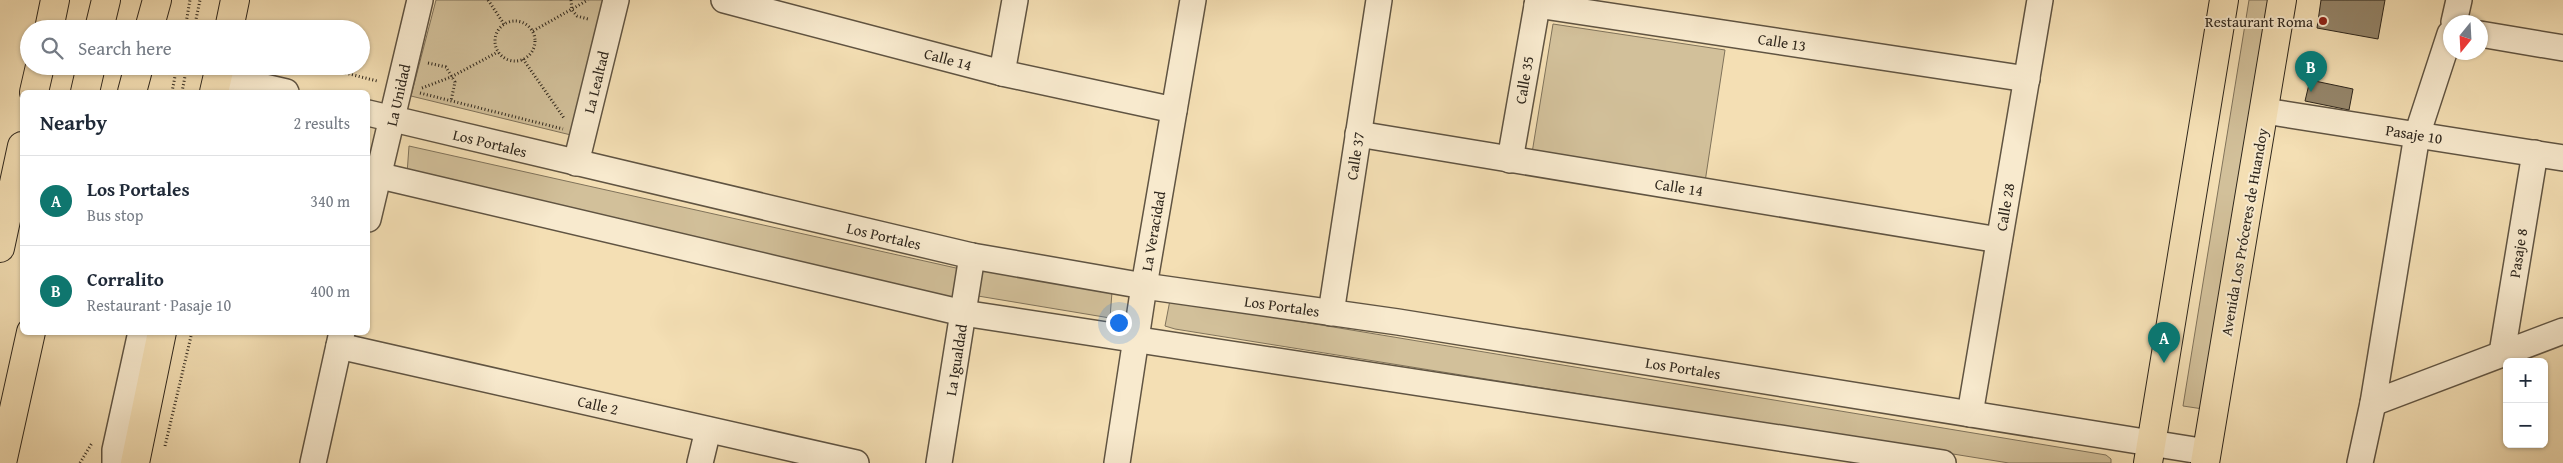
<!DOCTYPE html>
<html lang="en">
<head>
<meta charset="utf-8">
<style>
	body { margin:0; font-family:"Gentium Book Plus",serif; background:#f2f2f3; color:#1f2937 }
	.controls { position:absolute; right:15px; bottom:15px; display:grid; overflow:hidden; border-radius:8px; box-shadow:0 1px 4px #0004 }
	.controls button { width:45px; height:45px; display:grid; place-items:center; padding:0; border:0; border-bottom:1px solid #e0e1e3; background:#fff; color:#1f2937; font:25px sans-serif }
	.compass { position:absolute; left:2443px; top:15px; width:45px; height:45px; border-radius:50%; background:#fff; box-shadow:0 1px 4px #0004; rotate:198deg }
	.you { position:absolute; left:1118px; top:322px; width:18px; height:18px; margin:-12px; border:4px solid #fff; border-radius:50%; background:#1a73e8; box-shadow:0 0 0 8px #1a73e833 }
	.badge { display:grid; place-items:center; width:32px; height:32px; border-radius:50%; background:#0f766e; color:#fff; font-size:16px; font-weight:700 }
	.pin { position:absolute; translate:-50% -41px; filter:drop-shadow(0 1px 2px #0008) }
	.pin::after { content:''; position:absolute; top:26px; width:18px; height:15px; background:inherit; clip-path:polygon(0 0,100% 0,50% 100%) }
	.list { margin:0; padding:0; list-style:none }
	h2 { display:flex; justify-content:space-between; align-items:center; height:65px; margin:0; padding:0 20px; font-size:21px }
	h2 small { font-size:16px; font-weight:400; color:#747a83 }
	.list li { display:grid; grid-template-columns:32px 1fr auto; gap:15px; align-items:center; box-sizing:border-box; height:90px; padding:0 20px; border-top:1px solid #e0e1e3 }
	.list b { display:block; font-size:19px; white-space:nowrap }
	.list p { margin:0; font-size:16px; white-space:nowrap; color:#747a83 }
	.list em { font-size:16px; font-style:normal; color:#747a83 }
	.icon { flex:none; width:28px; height:28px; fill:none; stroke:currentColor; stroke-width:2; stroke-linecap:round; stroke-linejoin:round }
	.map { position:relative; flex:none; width:2563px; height:463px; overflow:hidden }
	.search { position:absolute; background:#fff; box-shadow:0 1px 4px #0004; left:20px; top:20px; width:350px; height:55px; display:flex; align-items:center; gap:12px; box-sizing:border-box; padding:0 18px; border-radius:28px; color:#747a83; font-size:19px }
	.panel { position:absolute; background:#fff; box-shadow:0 1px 4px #0004; left:20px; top:90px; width:350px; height:245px; border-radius:8px }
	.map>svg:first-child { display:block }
</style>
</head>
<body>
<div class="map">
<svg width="2563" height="463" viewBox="0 0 2563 463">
	<rect width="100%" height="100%" fill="#f4dfb4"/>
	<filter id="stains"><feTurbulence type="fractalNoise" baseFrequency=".004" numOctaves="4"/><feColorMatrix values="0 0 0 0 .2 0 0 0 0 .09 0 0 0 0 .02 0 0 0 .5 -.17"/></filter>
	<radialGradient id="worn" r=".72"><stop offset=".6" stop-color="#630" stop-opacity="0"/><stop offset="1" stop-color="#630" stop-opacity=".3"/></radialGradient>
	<g fill="#d2c09a" stroke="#80735b">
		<path d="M436 0H605L575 136 411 96Z"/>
		<path d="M2249 0H2270L2203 409 2183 406Z"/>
		<path d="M1553 24 1725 50 1705 182 1532 153Z"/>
		<path d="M409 146 956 268 962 274 953 298 407 174Z"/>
		<path d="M980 268 1112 292 1110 318 978 296Z"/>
		<path d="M1170 300 2106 455 2111 459V463H2009L1175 329 1165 326Z"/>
	</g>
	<g fill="#95866b" stroke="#2e261c">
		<path d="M2321 0H2385L2378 39 2317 28Z"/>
		<path d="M2310 80 2353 89 2349 110 2305 101Z"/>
	</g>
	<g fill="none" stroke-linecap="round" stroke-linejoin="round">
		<defs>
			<g id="minor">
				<path d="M724 0 1002 73 1174 110"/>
				<path d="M1537 5 2027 79"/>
				<path d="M2454 22 2459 0"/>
				<path d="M2480 34 2563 48"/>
				<path d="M1002 73 1015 0"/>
				<path d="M218 76 286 92"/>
				<path d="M2265 111 2563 158"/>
				<path d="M368 113 972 256 1144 286 1398 322 2207 452"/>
				<path d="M1358 134 1999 240"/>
				<path d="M1510 160 1538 0"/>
				<path d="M576 163 616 0"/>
				<path d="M368 173 963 313 1943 463"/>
				<path d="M368 219 420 0"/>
				<path d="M1331 313 1379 0"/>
				<path d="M339 346 856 463"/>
				<path d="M2502 353 2535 153"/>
				<path d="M2373 403 2563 331"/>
				<path d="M1970 414 2040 0"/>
				<path d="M115 463V450L141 332"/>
				<path d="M313 463 342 332"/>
				<path d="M700 463 708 430"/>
				<path d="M939 463 972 256"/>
				<path d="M1117 463 1144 286 1193 0"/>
				<path d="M2360 463 2373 403 2417 135 2450 34"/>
			</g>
			<g id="major">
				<path d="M229 29 235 0"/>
				<path d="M214 92 220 66"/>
				<path d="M135 463 162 332"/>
				<path d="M2148 463 2224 0"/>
				<path d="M2205 463 2282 0"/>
			</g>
			<g id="highway">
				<path d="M49 29 55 0"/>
				<path d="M99 29 106 0"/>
				<path d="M149 29 157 0"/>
				<path d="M34 92 40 66"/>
				<path d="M85 92 91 66"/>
				<path d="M132 92 139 66"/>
				<path d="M0 248 22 146"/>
				<path d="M2 463 31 332"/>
			</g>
		</defs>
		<use href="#minor" stroke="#605442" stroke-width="28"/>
		<use href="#major" stroke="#2e261c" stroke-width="30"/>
		<use href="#highway" stroke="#2e261c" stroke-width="30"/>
		<g stroke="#2e261c" stroke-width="3" stroke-dasharray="1 2.5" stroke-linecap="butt">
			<path d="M488 0 504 24"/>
			<path d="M571 0 572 10 577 16 588 19"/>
			<circle cx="515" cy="41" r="20"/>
			<path d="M185 29 190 0"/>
			<path d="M194 29 200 0"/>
			<path d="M533 31 588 0"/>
			<path d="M523 59 564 118"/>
			<path d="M428 63 446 67 455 82 451 101"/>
			<path d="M318 66 377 81"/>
			<path d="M422 88 451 77 498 52"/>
			<path d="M172 92 177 66"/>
			<path d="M182 92 187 66"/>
			<path d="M420 93 563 129"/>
			<path d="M165 446 192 332"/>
			<path d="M80 463 92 443"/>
		</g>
		<use href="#minor" stroke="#f8eace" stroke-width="25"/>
		<use href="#major" stroke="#f4dfb4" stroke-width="28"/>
		<use href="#highway" stroke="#f4dfb4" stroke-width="28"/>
	</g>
	<circle fill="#8f2418" stroke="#f8eace" stroke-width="2" cx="2323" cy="21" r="5"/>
	<g text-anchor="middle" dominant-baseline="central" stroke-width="4" stroke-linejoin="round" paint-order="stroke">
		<g font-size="15" fill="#2e261c" stroke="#f8eace" text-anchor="end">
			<text x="2313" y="21">Restaurant Roma</text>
		</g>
		<g font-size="15" fill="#2e261c" stroke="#f8eace">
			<text transform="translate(1782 42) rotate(9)">Calle 13</text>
			<text transform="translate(948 59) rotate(15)">Calle 14</text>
			<text transform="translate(1524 80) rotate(-80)">Calle 35</text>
			<text transform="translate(596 82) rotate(-76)">La Lealtad</text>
			<text transform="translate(398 95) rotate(-77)">La Unidad</text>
			<text transform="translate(2414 134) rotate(9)">Pasaje 10</text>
			<text transform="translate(490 143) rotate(14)">Los Portales</text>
			<text transform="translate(1355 156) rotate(-81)">Calle 37</text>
			<text transform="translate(1679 187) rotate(9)">Calle 14</text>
			<text transform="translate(2005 207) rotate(-80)">Calle 28</text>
			<text transform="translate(1153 231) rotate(-80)">La Veracidad</text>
			<text transform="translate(2244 232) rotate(-80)">Avenida Los Próceres de Huandoy</text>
			<text transform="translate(884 236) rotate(13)">Los Portales</text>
			<text transform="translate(2518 253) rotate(-81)">Pasaje 8</text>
			<text transform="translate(1282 306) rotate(8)">Los Portales</text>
			<text transform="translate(956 360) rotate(-81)">La Igualdad</text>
			<text transform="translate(1683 368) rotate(9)">Los Portales</text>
			<text transform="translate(598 405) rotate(13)">Calle 2</text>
		</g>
	</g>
	<rect width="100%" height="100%" filter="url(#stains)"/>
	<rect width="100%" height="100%" fill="url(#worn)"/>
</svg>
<div class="controls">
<button>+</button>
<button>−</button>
</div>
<svg class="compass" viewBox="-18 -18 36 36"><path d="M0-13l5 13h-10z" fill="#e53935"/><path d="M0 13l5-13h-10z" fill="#747a83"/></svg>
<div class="you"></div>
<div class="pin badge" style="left:2164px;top:363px">A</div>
<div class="pin badge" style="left:2311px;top:92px">B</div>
<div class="search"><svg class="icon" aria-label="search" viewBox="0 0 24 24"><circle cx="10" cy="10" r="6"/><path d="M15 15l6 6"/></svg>Search here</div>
<section class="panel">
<h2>Nearby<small>2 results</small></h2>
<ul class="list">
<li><span class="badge">A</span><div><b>Los Portales</b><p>Bus stop</p></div><em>340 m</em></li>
<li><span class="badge">B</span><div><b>Corralito</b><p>Restaurant · Pasaje 10</p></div><em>400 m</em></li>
</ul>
</section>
</div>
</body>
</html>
